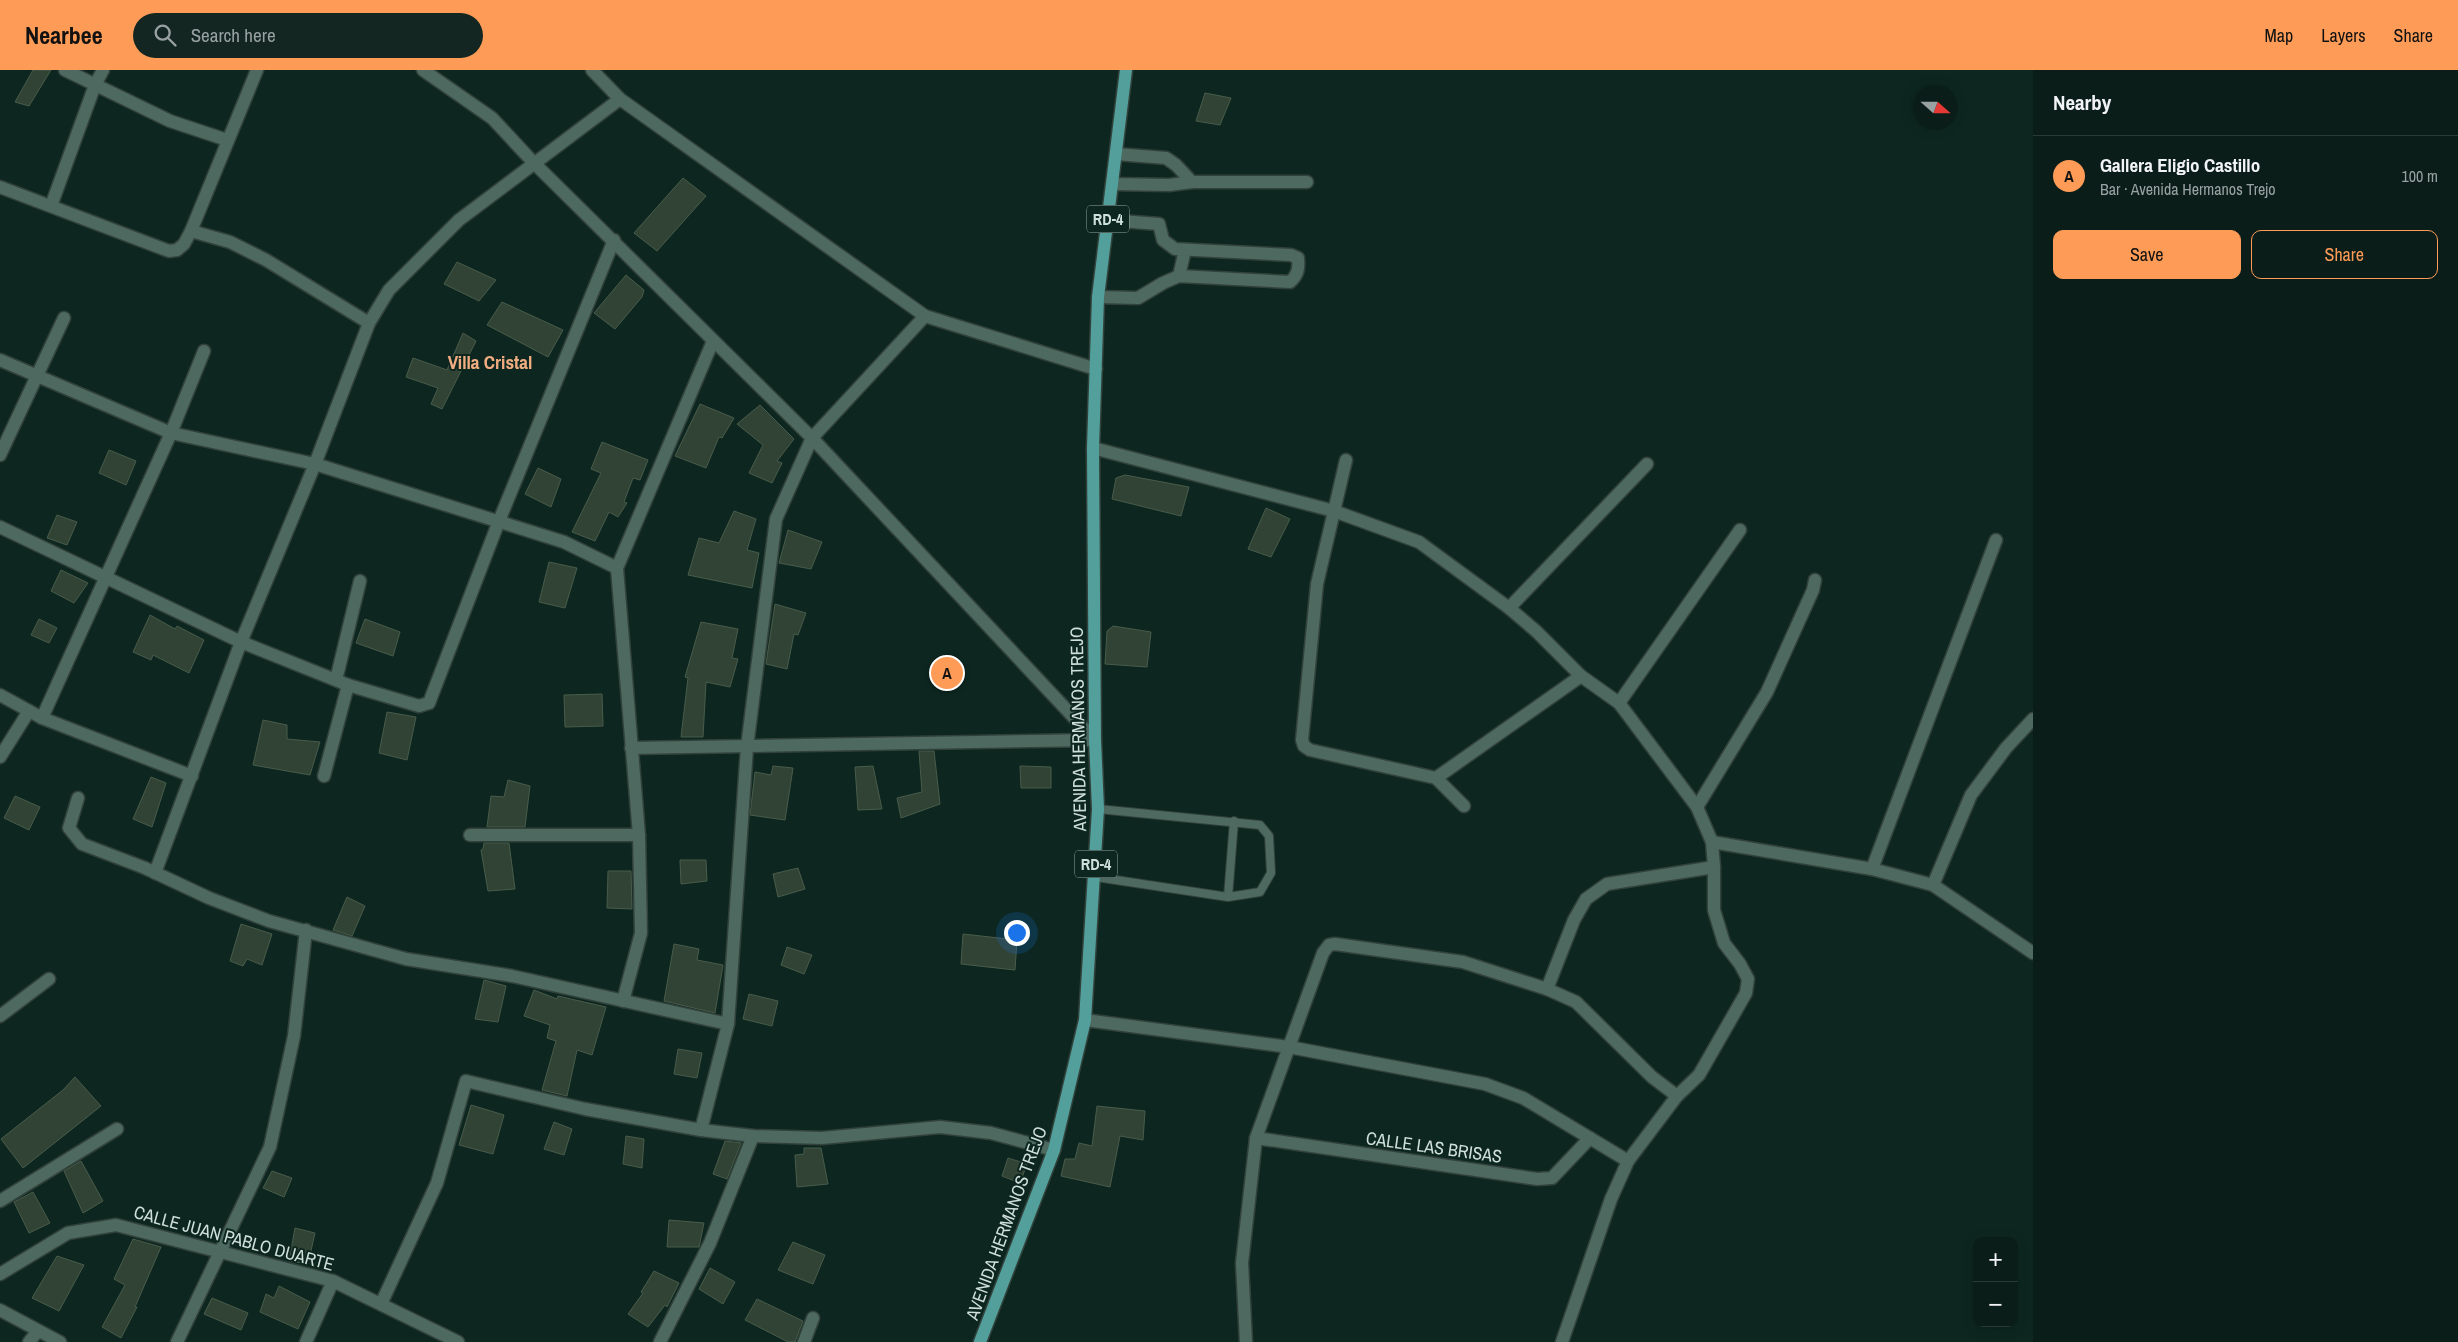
<!DOCTYPE html>
<html lang="en">
<head>
<meta charset="utf-8">
<style>
	body { margin:0; font-family:"Archivo Narrow",sans-serif; background:#132621; color:#f1f3f6 }
	.controls { position:absolute; right:15px; bottom:15px; display:grid; overflow:hidden; border-radius:10px; box-shadow:0 2px 12px #0003 }
	.controls button { width:45px; height:45px; display:grid; place-items:center; padding:0; border:0; border-bottom:1px solid #2a3b37; background:#0a1d18; color:#f1f3f6; font:25px sans-serif }
	.compass { position:absolute; left:1913px; top:15px; width:45px; height:45px; border-radius:50%; background:#0a1d18; box-shadow:0 2px 12px #0003; rotate:111deg }
	.you { position:absolute; left:1016px; top:862px; width:18px; height:18px; margin:-12px; border:4px solid #fff; border-radius:50%; background:#1a73e8; box-shadow:0 0 0 8px #1a73e833 }
	.badge { display:grid; place-items:center; width:32px; height:32px; border-radius:50%; background:#fe9c57; color:#111; font-size:16px; font-weight:700 }
	.pin { position:absolute; translate:-50% -50%; border:2px solid #fff; box-shadow:0 1px 5px #0006 }
	.list { margin:0; padding:0; list-style:none }
	h2 { display:flex; justify-content:space-between; align-items:center; height:65px; margin:0; padding:0 20px; font-size:21px }
	h2 small { font-size:16px; font-weight:400; color:#99a2a2 }
	.list li { display:grid; grid-template-columns:32px 1fr auto; gap:15px; align-items:center; box-sizing:border-box; height:80px; padding:0 20px; border-top:1px solid #2a3b37 }
	.list b { display:block; font-size:19px; white-space:nowrap }
	.list p { margin:0; font-size:16px; white-space:nowrap; color:#99a2a2 }
	.list em { font-size:16px; font-style:normal; color:#99a2a2 }
	.actions { display:flex; gap:10px; padding:15px 20px }
	.actions a { flex:1; padding:11px 0; border:1px solid #fe9c57; border-radius:10px; text-align:center; font-size:18px; color:#fe9c57 }
	.actions .main { background:#fe9c57; color:#111 }
	.icon { flex:none; width:28px; height:28px; fill:none; stroke:currentColor; stroke-width:2; stroke-linecap:round; stroke-linejoin:round }
	.map { position:relative; flex:none; width:2033px; height:1272px; overflow:hidden }
	header { display:flex; align-items:center; gap:30px; box-sizing:border-box; height:70px; padding:0 25px; background:#fe9c57; color:#111 }
	header strong { font-size:24px }
	nav { display:flex; gap:28px; margin-inline-start:auto; font-size:18px }
	.search { width:350px; height:45px; background:#132621; display:flex; align-items:center; gap:12px; box-sizing:border-box; padding:0 18px; border-radius:28px; color:#99a2a2; font-size:19px }
	main { display:flex }
	aside { flex:1; background:#0a1d18 }
	.map>svg:first-child { display:block }
</style>
</head>
<body>
<header>
<strong>Nearbee</strong>
<div class="search"><svg class="icon" aria-label="search" viewBox="0 0 24 24"><circle cx="10" cy="10" r="6"/><path d="M15 15l6 6"/></svg>Search here</div>
<nav><a>Map</a><a>Layers</a><a>Share</a></nav>
</header>
<main>
<div class="map">
<svg width="2033" height="1272" viewBox="0 0 2033 1272">
	<rect width="100%" height="100%" fill="#0d2720"/>
	<g fill="#314334" stroke="#495c4b">
		<path d="M33 0H51L29 36 15 32Z"/>
		<path d="M1205 23 1231 28 1220 55 1196 51Z"/>
		<path d="M683 108 706 126 657 181 634 163Z"/>
		<path d="M457 192 496 210 479 231 444 214Z"/>
		<path d="M626 205 644 220 642 227 615 259 594 243Z"/>
		<path d="M502 232 563 260 548 287 487 255Z"/>
		<path d="M463 263 476 271 442 339 431 334 438 318 406 307 413 288 447 300Z"/>
		<path d="M700 334 734 348 722 368 719 367 706 398 675 386Z"/>
		<path d="M760 335 794 369 777 391 782 393 772 413 749 403 763 375 737 354Z"/>
		<path d="M602 372 648 390 640 410 633 408 624 432 627 433 618 447 609 442 595 471 572 462 601 403 591 399Z"/>
		<path d="M109 380 136 391 126 415 99 403Z"/>
		<path d="M538 398 561 409 551 437 525 424Z"/>
		<path d="M1125 405 1189 417 1181 446 1112 429 1116 408Z"/>
		<path d="M1266 438 1290 449 1271 487 1248 479Z"/>
		<path d="M734 441 756 449 747 480 759 483 752 518 688 505 699 468 719 473Z"/>
		<path d="M57 445 77 452 67 475 47 468Z"/>
		<path d="M788 460 822 472 811 499 779 493Z"/>
		<path d="M549 492 577 498 565 538 539 532Z"/>
		<path d="M61 500 88 513 74 533 51 521Z"/>
		<path d="M775 534 806 543 798 565 794 564 787 599 766 594Z"/>
		<path d="M150 545 175 559 177 556 204 570 189 603 153 585 151 590 133 582Z"/>
		<path d="M39 549 57 558 49 573 31 565Z"/>
		<path d="M365 549 400 562 393 586 356 573Z"/>
		<path d="M701 552 738 559 732 588 738 589 730 617 706 612 703 667H681L688 608 685 607Z"/>
		<path d="M1113 556 1151 562 1147 597 1105 594 1107 561Z"/>
		<path d="M602 624 603 656 565 657 564 625Z"/>
		<path d="M387 642 416 647 407 690 379 683Z"/>
		<path d="M263 650 287 655V669L320 672 310 705 253 695Z"/>
		<path d="M919 681H934L940 734 901 748 897 728 922 722Z"/>
		<path d="M773 696 793 698 785 750 750 745 755 702 771 705Z"/>
		<path d="M873 696 882 739 858 740 855 697Z"/>
		<path d="M1020 696 1051 697V718H1021Z"/>
		<path d="M151 707 166 713 152 757 133 749Z"/>
		<path d="M508 710 530 716 525 757H487L491 726 504 727Z"/>
		<path d="M15 726 40 737 29 760 4 748Z"/>
		<path d="M484 773H509L515 819 488 821 481 780 483 779Z"/>
		<path d="M680 790H706L707 811 681 814Z"/>
		<path d="M798 798 805 819 778 827 773 804Z"/>
		<path d="M608 801H631L632 839 607 838Z"/>
		<path d="M347 827 365 836 352 866 333 860Z"/>
		<path d="M241 854 272 864 262 895 247 889 243 896 230 891Z"/>
		<path d="M963 864 1017 870 1015 900 961 894Z"/>
		<path d="M674 874 699 879 697 890 723 895 715 943 664 931Z"/>
		<path d="M787 877 812 885 804 904 781 895Z"/>
		<path d="M484 910 506 916 498 952 475 949Z"/>
		<path d="M534 920 557 929 558 926 606 937 592 985 577 980 567 1026 542 1020 556 971 547 968 550 955 524 946Z"/>
		<path d="M749 924 778 931 772 956 743 949Z"/>
		<path d="M678 979 702 983 697 1008 674 1004Z"/>
		<path d="M75 1007 101 1036 23 1098 1 1069 63 1020Z"/>
		<path d="M471 1035 504 1045 493 1084 459 1075Z"/>
		<path d="M1097 1036 1145 1041 1143 1070 1120 1066 1110 1117 1061 1106 1065 1089H1075L1079 1073 1092 1076Z"/>
		<path d="M554 1052 572 1059 564 1085 544 1079Z"/>
		<path d="M626 1066 644 1069 642 1098 623 1094Z"/>
		<path d="M725 1071 741 1073 727 1109 713 1104Z"/>
		<path d="M804 1078H821L828 1114 797 1117 795 1085 804 1084Z"/>
		<path d="M1008 1088 1027 1094 1020 1113 1002 1106Z"/>
		<path d="M81 1091 103 1131 83 1143 64 1101Z"/>
		<path d="M272 1101 292 1108 284 1127 263 1118Z"/>
		<path d="M33 1122 50 1153 29 1163 14 1132Z"/>
		<path d="M669 1150 704 1153 699 1177H667Z"/>
		<path d="M295 1158 315 1163 308 1194 289 1191Z"/>
		<path d="M133 1169 161 1177 135 1237H137L121 1268 102 1257 125 1215 114 1209Z"/>
		<path d="M793 1172 825 1185 813 1214 778 1200Z"/>
		<path d="M57 1186 84 1195 59 1241 32 1228Z"/>
		<path d="M710 1198 735 1212 723 1234 699 1219Z"/>
		<path d="M654 1201 679 1213 667 1237 665 1235 648 1257 628 1244 643 1223 641 1222Z"/>
		<path d="M279 1216 310 1232 298 1259 260 1242 266 1224 274 1228Z"/>
		<path d="M212 1228 248 1243 241 1260 204 1244Z"/>
		<path d="M757 1229 803 1251 795 1272H788L745 1250Z"/>
	</g>
	<g fill="none" stroke-linecap="round" stroke-linejoin="round">
		<defs>
			<g id="service">
				<path d="M1096 807 1228 827 1260 822 1271 803 1269 766 1260 755 1098 739"/>
				<path d="M1228 827 1234 751"/>
			</g>
			<g id="minor">
				<path d="M65 0 170 51 227 70"/>
				<path d="M423 0 492 48 533 92 812 368 1095 670"/>
				<path d="M592 0 620 29 925 246 1096 299"/>
				<path d="M1116 84 1166 88 1176 95 1192 112H1307"/>
				<path d="M1112 114 1169 115 1192 112"/>
				<path d="M0 117 169 181 177 180 184 174 191 161 257 0"/>
				<path d="M51 136 95 15 103 0"/>
				<path d="M191 161 230 172 266 190 369 253"/>
				<path d="M1179 206 1185 180"/>
				<path d="M1098 227 1138 228 1163 213 1179 206 1290 212C1298 205 1299 198 1298 188L1291 185 1175 179 1163 170 1159 154 1108 150"/>
				<path d="M0 290 171 363 315 394 564 472 617 498"/>
				<path d="M1093 378 1334 441 1419 472 1509 538 1536 561 1581 606 1619 633 1697 737 1712 772 1714 797V840L1724 873 1740 894 1748 909 1746 923 1699 1005 1677 1026 1628 1091 1611 1129 1562 1272"/>
				<path d="M0 385 64 248"/>
				<path d="M1346 390 1317 514 1302 670 1304 676 1310 680 1436 708 1464 736"/>
				<path d="M0 457 241 572 348 615 419 636 429 633 499 451 614 170"/>
				<path d="M1509 538 1647 394"/>
				<path d="M336 610 360 511"/>
				<path d="M0 625 42 648 192 706"/>
				<path d="M1619 633 1740 460"/>
				<path d="M42 648 171 363 204 281"/>
				<path d="M631 678 1095 670"/>
				<path d="M0 687 29 641"/>
				<path d="M324 706 348 615"/>
				<path d="M1436 708 1581 606"/>
				<path d="M78 728 69 758 82 774 145 798 209 828 269 851 406 889 512 906 728 954"/>
				<path d="M1697 737 1767 622 1813 520 1815 510"/>
				<path d="M470 765H639"/>
				<path d="M1712 772 1872 799 1933 815 2033 883"/>
				<path d="M1872 799 1996 470"/>
				<path d="M155 803 241 572 315 394 369 253 389 220 459 150 620 29"/>
				<path d="M1933 815 1971 725 2006 678 2033 649"/>
				<path d="M1547 919 1574 850 1586 829 1607 814 1714 797"/>
				<path d="M623 931 641 863 639 765 617 498 713 271"/>
				<path d="M0 946 49 909"/>
				<path d="M1085 950 1289 977 1485 1014 1523 1028 1628 1091"/>
				<path d="M701 1060 728 954 747 677 776 449 812 368 925 246"/>
				<path d="M1256 1068 1537 1109 1552 1108 1590 1068"/>
				<path d="M0 1131 117 1059"/>
				<path d="M0 1204 68 1163 116 1155 333 1211 458 1272"/>
				<path d="M381 1234 437 1113 466 1011 585 1039 701 1060 753 1066 822 1068 940 1057 991 1063 1054 1080"/>
				<path d="M0 1240 60 1272"/>
				<path d="M29 1272 38 1261"/>
				<path d="M177 1272 270 1077 294 966 306 860"/>
				<path d="M306 1272 333 1211"/>
				<path d="M660 1272 710 1173 753 1066"/>
				<path d="M804 1272 813 1248"/>
				<path d="M1246 1272 1242 1193 1256 1068 1323 883 1329 875 1335 874 1463 892 1547 919 1576 932 1652 1007 1677 1026"/>
			</g>
			<path id="primary" d="M980 1272 1054 1080 1085 950 1098 739 1095 670 1093 378 1098 227 1126 0"/>
		</defs>
		<use href="#service" stroke="#32423b" stroke-width="10"/>
		<use href="#minor" stroke="#32423b" stroke-width="15"/>
		<use href="#primary" stroke="#32423b" stroke-width="15"/>
		<use href="#service" stroke="#4d6960" stroke-width="8"/>
		<use href="#minor" stroke="#4d6960" stroke-width="12"/>
		<use href="#primary" stroke="#529f9c" stroke-width="12"/>
	</g>
	<g text-anchor="middle" dominant-baseline="central" stroke-width="4" stroke-linejoin="round" paint-order="stroke">
		<g fill="#0d2720" stroke="#95a8a2" stroke-width="1">
			<rect x="1087" y="135.5" width="42" height="27" rx="4"/>
			<rect x="1075" y="780.5" width="42" height="27" rx="4"/>
		</g>
		<g font-size="16" font-weight="bold" fill="#cfdfd9">
			<text x="1108" y="149">RD-4</text>
			<text x="1096" y="794">RD-4</text>
		</g>
		<g font-size="18" fill="#cfdfd9" stroke="#0d2720">
			<text transform="translate(1078 659) rotate(-91)">AVENIDA HERMANOS TREJO</text>
			<text transform="translate(1434 1077) rotate(8)">CALLE LAS BRISAS</text>
			<text transform="translate(1006 1153) rotate(-70)">AVENIDA HERMANOS TREJO</text>
			<text transform="translate(234 1168) rotate(15)">CALLE JUAN PABLO DUARTE</text>
		</g>
		<g font-size="19" font-weight="bold" fill="#f1ad80" stroke="#0d2720">
			<text x="490" y="292">Villa Cristal</text>
		</g>
	</g>
</svg>
<div class="controls">
<button>+</button>
<button>−</button>
</div>
<svg class="compass" viewBox="-18 -18 36 36"><path d="M0-13l5 13h-10z" fill="#e53935"/><path d="M0 13l5-13h-10z" fill="#99a2a2"/></svg>
<div class="you"></div>
<div class="pin badge" style="left:947px;top:603px">A</div>
</div>
<aside>
<h2>Nearby<small></small></h2>
<ul class="list">
<li><span class="badge">A</span><div><b>Gallera Eligio Castillo</b><p>Bar · Avenida Hermanos Trejo</p></div><em>100 m</em></li>
</ul>
<div class="actions"><a class="main">Save</a><a>Share</a></div>
</aside>
</main>
</body>
</html>
